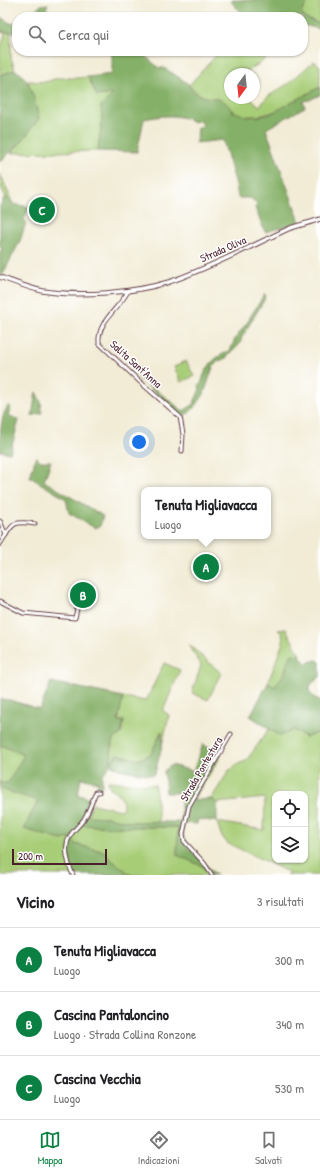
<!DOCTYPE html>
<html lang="it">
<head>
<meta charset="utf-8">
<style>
	body { margin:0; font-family:"Patrick Hand",sans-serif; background:#f2f2f2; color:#202124 }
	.controls { position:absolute; right:12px; bottom:12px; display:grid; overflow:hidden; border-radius:8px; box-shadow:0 1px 3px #0004 }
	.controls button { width:36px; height:36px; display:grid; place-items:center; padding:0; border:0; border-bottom:1px solid #e0e0e0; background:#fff; color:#202124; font:20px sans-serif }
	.compass { position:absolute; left:224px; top:68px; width:36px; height:36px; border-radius:50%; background:#fff; box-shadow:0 1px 3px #0004; rotate:195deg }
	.scale { position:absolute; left:12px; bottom:10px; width:95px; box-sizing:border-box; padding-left:4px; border:2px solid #4a1f2b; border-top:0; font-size:11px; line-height:14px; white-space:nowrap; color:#4a1f2b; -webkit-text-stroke:3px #fff; paint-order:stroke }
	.you { position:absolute; left:139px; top:442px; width:14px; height:14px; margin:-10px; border:3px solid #fff; border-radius:50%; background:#1a73e8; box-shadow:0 0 0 6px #1a73e833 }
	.badge { display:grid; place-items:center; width:26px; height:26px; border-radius:50%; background:#0b8043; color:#fff; font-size:13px; font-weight:700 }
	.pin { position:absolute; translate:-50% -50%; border:2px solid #fff; box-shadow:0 1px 4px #0006 }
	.popup { position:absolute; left:141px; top:487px; width:130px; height:52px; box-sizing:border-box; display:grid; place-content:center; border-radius:8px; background:#fff; filter:drop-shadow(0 1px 3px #0005); font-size:13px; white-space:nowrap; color:#757577 }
	.popup b { font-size:15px; color:#202124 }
	.popup::after { content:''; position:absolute; left:50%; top:100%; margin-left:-8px; border:8px solid transparent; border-top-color:#fff }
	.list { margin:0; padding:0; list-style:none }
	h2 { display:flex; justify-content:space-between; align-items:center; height:52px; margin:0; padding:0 16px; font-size:17px }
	h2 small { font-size:13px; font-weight:400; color:#757577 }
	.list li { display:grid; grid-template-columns:26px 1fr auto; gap:12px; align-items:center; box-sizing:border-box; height:64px; padding:0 16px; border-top:1px solid #e0e0e0 }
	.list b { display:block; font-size:15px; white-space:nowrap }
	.list p { margin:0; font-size:13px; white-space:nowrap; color:#757577 }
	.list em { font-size:13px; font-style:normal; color:#757577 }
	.icon { flex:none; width:22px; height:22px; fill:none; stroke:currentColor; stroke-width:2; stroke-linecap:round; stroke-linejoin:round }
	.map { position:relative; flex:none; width:320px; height:875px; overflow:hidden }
	.search { position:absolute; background:#fff; box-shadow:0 1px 3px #0004; left:12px; right:12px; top:12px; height:44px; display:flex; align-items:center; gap:10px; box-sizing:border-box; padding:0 14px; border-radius:16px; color:#757577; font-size:15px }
	.sheet { height:244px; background:#fff }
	nav { display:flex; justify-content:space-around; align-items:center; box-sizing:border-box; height:56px; border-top:1px solid #e0e0e0; background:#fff; font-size:11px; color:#757577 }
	nav a { display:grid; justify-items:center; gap:2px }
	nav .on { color:#0b8043 }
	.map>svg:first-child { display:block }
</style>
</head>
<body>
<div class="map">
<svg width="320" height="875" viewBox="0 0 320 875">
	<rect width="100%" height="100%" fill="#fff"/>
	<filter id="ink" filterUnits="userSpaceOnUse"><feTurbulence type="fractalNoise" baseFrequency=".025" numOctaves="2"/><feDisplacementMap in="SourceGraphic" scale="8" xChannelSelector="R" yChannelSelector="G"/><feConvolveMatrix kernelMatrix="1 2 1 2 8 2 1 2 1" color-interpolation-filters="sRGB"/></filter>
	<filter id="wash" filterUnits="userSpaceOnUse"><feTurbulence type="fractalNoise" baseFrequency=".012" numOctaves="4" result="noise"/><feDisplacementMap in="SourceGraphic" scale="16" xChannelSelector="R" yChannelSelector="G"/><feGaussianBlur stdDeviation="0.9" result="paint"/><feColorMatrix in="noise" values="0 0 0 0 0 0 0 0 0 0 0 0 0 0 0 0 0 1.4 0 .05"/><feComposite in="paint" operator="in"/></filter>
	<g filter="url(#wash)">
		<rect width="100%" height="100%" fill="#f2ecd6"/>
		<g fill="#a7cd77" stroke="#787651" fill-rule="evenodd">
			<path d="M309 0H320V24L307 19 301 13Z"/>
			<path d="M0 31 11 33V57L15 70 0 75V50L5 34Z"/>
			<path d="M220 51H273L259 64 242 74H230V98H249L260 106 267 97 289 83 314 61 320 66V87C298 99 273 118 248 116 236 116 224 107 214 101 204 96 195 94 189 85Z"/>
			<path d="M88 77 97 96 113 94 101 106 102 118 98 151 11 153 23 140 39 118 28 81 45 82 58 78H79Z"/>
			<path d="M0 173 13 204C2 194 0 188 0 173Z"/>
			<path d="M186 361 194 376 181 382 174 367Z"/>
			<path d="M286 629 300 655H292L288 660 285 672 275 687 268 683 283 642 282 633 278 630Z"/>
			<path d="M188 644 221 673 208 700 192 693 201 665Z"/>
			<path d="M164 663 180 670 163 711 169 715 162 746 161 732 151 754 138 760 117 754 111 764 112 741 121 734 124 721H118L123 697 146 701Z"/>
			<path d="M269 729 280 736 294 730 306 737 320 732V875H287L288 872 227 843 221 835 217 822 264 830 265 798 217 803 211 799 230 769 232 770 235 765 246 761ZM275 794H305V860H275Z"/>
			<path d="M0 745 24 755 8 784 0 783Z"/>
			<path d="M108 781 155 785 159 822H131L107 817 87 816 93 804 120 810 123 808C123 797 119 792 110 788Z"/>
			<path d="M0 787 4 790 38 800 24 829 73 835 82 825 109 827H177L178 828 177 855 202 866 211 875H131L109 858 105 852 75 844 70 839 69 859 76 875H0Z"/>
		</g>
		<g fill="#85b068" stroke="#68684a">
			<path d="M232 0H309L301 13 307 19 320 24V29L303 25V17H246L232 3Z"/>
			<path d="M48 4 46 8 55 17H28L41 5Z"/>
			<path d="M0 17 10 23 17 24V33L0 31Z"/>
			<path d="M109 51H143L145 56 159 68H164C172 73 181 78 188 84 190 86 191 90 194 92 207 102 222 92 232 111L249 117 253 116 257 117 270 114 320 87V95L309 100 303 101 305 107 266 129 300 222 265 232 255 208 257 205 251 198H238L236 185 223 140 196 143 198 128 203 126 201 120 193 122C179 113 160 116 144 119L137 152 98 151 102 118 101 106 113 94 97 96 88 77 112 74V56Z"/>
			<path d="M15 70C32 79 34 101 39 118L23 140 0 162V75Z"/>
			<path d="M5 196 13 204 29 207 24 219 26 222 20 241 2 276 0 275V253L2 248 0 247V206Z"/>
			<path d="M265 294 266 297 242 337 240 344 225 359 218 361 213 367 204 394 196 406 189 413 183 415 179 414 138 377 141 378 183 411 193 405 200 389 199 386C202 383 202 381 203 377 210 362 215 357 230 351L235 339 249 320 250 317Z"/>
			<path d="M36 392 41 402 42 413 32 416Z"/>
			<path d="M9 405 11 408 8 415 19 420 10 453 0 451C0 436 0 415 9 405Z"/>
			<path d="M36 456 40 461H51L44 481 103 516 100 526 95 528 69 513 66 499 30 477Z"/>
			<path d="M292 654 300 655 305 663 317 660 320 662V677L311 684 309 692 315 698 320 700V732L306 737 294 730 280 736 250 716 268 683 275 687 285 672 288 660Z"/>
			<path d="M51 682 123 697 118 721H124L121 734 112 741 111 763 117 754 138 760 151 754 162 731V746L155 773 152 775 118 769 111 764 102 775V786L100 789 97 788 98 782 81 778 78 795 92 798 87 816 107 817 131 822H181V793H166L164 771 171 765 193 771 203 744 221 756 193 800 211 799 217 803V822L198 819 197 824 184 823 183 835 187 846 213 872 218 875H211L202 866 177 855 178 828 177 827H109L82 825 72 837 75 844 105 852 109 858 131 875H76C70 864 65 850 71 838L61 840 24 829 38 801 4 790 0 787V783H8L24 755 0 745V699L9 700 40 709Z"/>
		</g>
	</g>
	<g filter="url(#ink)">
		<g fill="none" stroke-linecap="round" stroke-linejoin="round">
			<defs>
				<g id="minor">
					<path d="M128 291C120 308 97 321 99 343L138 380 180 417 183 434 182 451"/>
					<path d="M0 521 6 535"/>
					<path d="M0 544C13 525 10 520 35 524"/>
					<path d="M0 601 23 613 75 618 78 604"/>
					<path d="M73 875C68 865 63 847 70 836 74 829 80 825 84 819 89 811 92 801 96 792H99"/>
					<path d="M212 875 204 863 184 841 183 834 189 806 231 734"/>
				</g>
				<path id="tertiary" d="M0 277C14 282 28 288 43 291 80 297 133 293 169 282 210 268 249 247 288 229 298 225 310 223 320 219"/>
			</defs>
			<use href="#minor" stroke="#633e45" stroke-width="5"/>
			<use href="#tertiary" stroke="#633e45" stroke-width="5.5"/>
			<use href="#minor" stroke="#fff" stroke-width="3"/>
			<use href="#tertiary" stroke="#fff" stroke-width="3.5"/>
		</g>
	</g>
	<g text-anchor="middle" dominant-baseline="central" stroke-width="3" stroke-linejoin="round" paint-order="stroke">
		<g font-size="11" fill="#4a1f2b" stroke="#fff">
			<text transform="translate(223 249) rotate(-24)">Strada Oliva</text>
			<text transform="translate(136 364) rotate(42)">Salita Sant'Anna</text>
			<text transform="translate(201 769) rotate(-60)">Strada Pontestura</text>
		</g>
	</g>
</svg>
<div class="controls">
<button><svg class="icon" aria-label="locate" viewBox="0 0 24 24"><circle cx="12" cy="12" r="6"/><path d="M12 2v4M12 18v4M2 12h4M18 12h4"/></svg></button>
<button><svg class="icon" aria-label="layers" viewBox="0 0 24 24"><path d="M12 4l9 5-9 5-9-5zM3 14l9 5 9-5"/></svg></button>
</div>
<svg class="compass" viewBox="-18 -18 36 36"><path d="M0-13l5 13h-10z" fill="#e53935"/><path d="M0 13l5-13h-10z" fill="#757577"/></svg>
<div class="scale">200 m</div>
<div class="you"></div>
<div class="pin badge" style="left:206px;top:567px">A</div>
<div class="popup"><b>Tenuta Migliavacca</b>Luogo</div>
<div class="pin badge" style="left:83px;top:595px">B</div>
<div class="pin badge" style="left:42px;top:210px">C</div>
<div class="search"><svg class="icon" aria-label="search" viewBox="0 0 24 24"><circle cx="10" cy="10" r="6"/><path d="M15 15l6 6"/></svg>Cerca qui</div>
</div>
<section class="sheet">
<h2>Vicino<small>3 risultati</small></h2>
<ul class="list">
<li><span class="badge">A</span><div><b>Tenuta Migliavacca</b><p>Luogo</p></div><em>300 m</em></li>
<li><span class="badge">B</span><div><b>Cascina Pantaloncino</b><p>Luogo · Strada Collina Ronzone</p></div><em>340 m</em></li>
<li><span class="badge">C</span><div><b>Cascina Vecchia</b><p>Luogo</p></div><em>530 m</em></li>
</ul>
</section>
<nav>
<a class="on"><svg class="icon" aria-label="map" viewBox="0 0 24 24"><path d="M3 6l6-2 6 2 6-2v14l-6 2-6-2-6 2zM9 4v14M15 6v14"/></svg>Mappa</a>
<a><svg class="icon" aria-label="directions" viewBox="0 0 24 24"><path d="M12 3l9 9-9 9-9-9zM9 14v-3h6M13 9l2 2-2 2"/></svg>Indicazioni</a>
<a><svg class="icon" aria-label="saved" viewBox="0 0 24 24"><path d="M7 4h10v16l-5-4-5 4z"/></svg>Salvati</a>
</nav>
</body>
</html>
